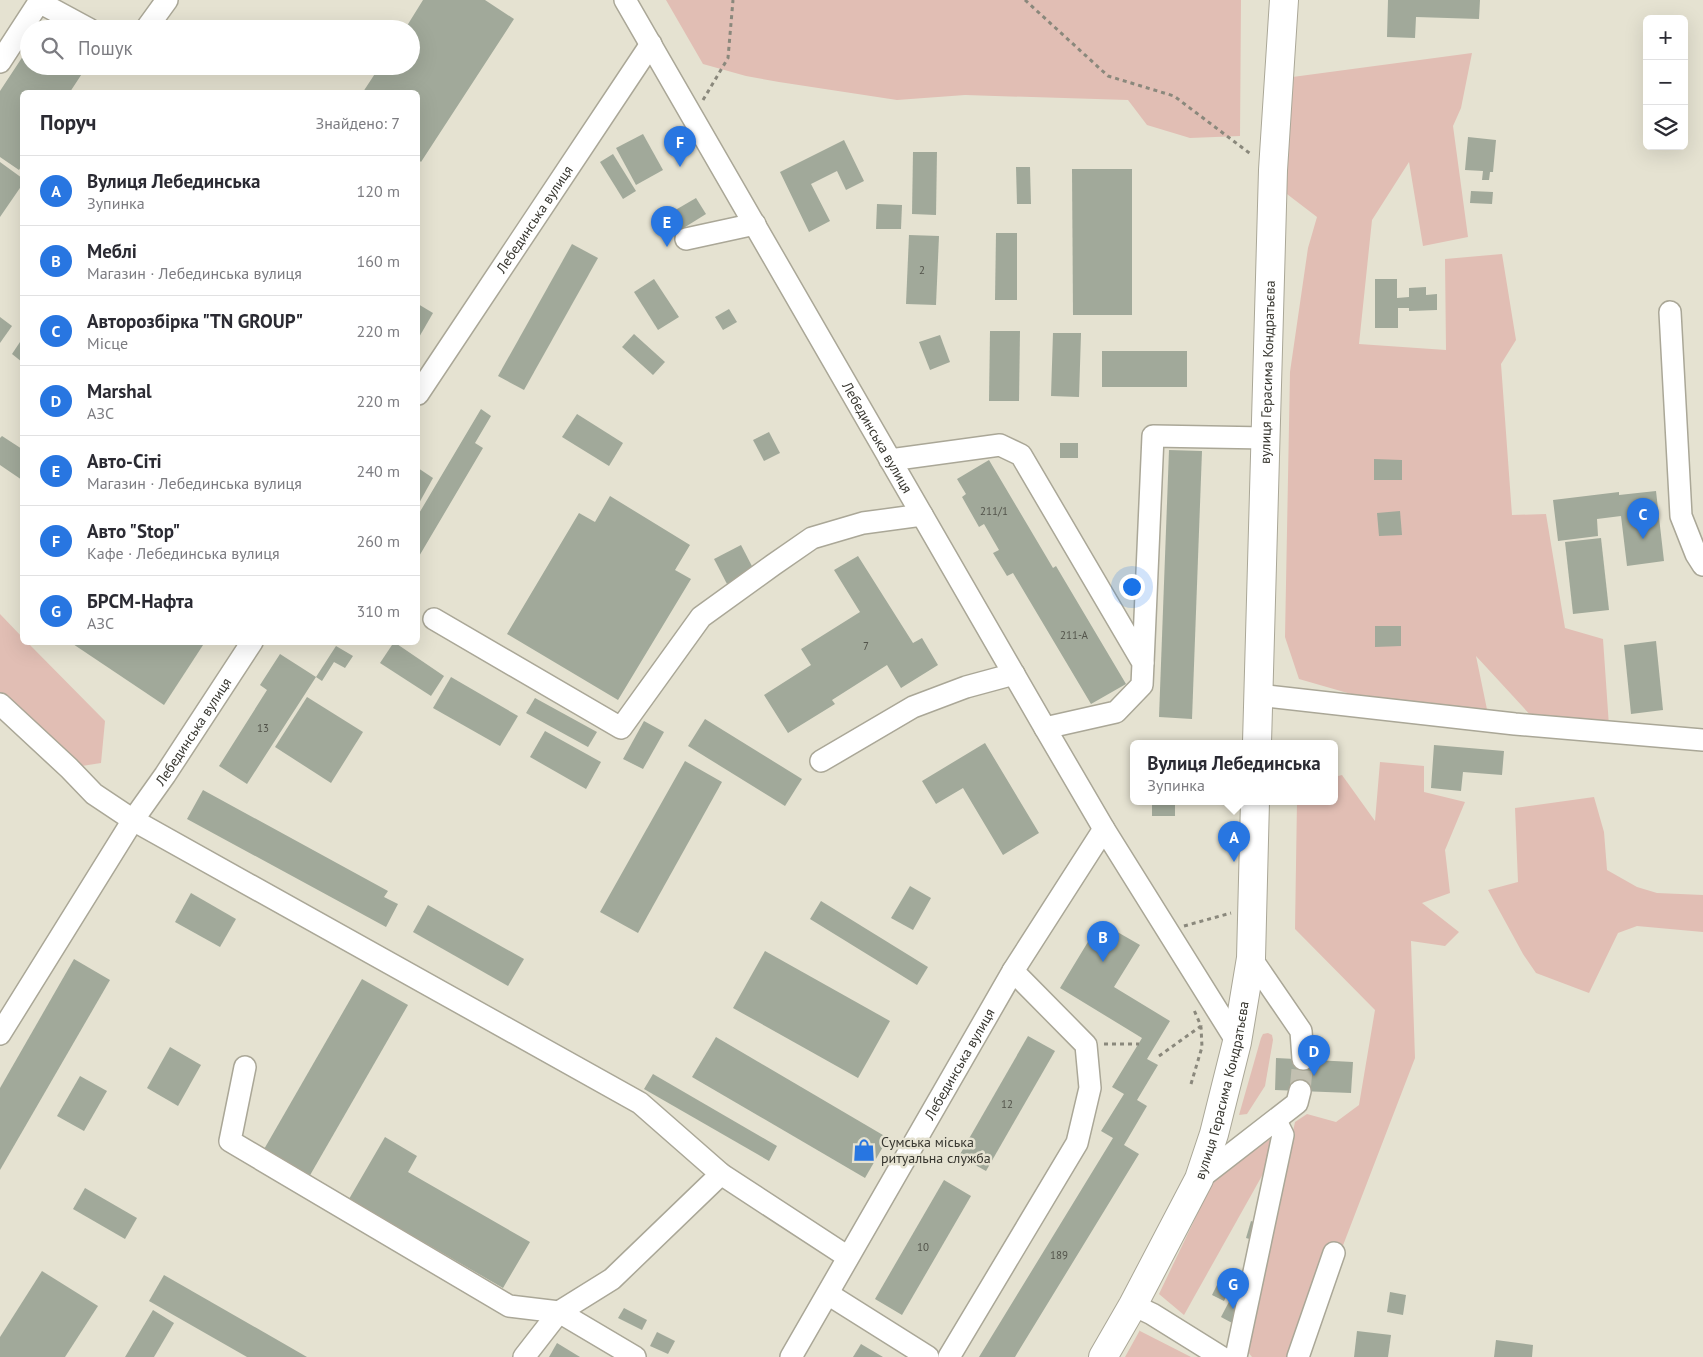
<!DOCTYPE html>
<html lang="uk">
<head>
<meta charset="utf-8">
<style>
	body { margin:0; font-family:"PT Sans",sans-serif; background:#f2f2f3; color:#2b2b33 }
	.controls { position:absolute; right:15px; top:15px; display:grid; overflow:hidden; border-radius:8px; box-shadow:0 5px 20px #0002 }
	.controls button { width:45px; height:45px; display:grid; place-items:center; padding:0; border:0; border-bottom:1px solid #e1e1e2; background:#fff; color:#2b2b33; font:25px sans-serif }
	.you { position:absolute; left:1131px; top:586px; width:18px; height:18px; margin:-12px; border:4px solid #fff; border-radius:50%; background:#1a73e8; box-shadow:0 0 0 8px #1a73e833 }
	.badge { display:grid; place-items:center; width:32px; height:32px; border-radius:50%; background:#2876e1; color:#fff; font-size:16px; font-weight:700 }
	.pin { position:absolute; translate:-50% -41px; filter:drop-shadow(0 1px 2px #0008) }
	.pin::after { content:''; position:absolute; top:26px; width:18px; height:15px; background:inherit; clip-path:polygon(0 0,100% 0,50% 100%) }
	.popup { position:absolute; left:1130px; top:740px; width:208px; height:65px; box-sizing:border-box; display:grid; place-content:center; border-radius:8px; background:#fff; filter:drop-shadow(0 1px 4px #0005); font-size:16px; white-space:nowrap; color:#7c7c81 }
	.popup b { font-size:19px; color:#2b2b33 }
	.popup::after { content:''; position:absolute; left:50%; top:100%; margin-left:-10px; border:10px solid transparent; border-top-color:#fff }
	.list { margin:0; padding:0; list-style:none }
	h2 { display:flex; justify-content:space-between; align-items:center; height:65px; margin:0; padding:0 20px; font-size:21px }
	h2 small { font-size:16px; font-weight:400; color:#7c7c81 }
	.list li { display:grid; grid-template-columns:32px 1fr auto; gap:15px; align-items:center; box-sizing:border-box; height:70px; padding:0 20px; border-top:1px solid #e1e1e2 }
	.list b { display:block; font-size:19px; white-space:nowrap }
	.list p { margin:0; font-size:16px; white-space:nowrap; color:#7c7c81 }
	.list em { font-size:16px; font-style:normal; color:#7c7c81 }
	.icon { flex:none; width:28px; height:28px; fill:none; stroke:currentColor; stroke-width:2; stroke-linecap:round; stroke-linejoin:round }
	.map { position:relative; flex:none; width:1703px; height:1357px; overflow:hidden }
	.search { position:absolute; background:#fff; box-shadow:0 5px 20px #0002; left:20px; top:20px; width:400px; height:55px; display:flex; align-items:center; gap:12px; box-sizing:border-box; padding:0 18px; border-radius:28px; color:#7c7c81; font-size:19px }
	.panel { position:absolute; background:#fff; box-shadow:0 5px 20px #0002; left:20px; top:90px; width:400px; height:555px; border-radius:8px }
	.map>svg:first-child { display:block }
</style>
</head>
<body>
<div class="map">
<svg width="1703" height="1357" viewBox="0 0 1703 1357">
	<rect width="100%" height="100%" fill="#e5e2d1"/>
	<g fill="#e1beb4">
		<path d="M666 0H1241L1240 136 1190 138 1147 125 1128 100 965 95 897 100 779 82 746 76 703 64Z"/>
		<path d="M1472 53 1461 108 1453 126 1468 237 1423 246 1409 162 1372 220 1359 344 1446 350 1445 259 1502 254 1516 340 1501 364 1512 515 1546 514 1565 628 1603 639 1609 726 1534 719 1476 656 1490 724 1424 715 1299 679 1285 637 1290 372 1308 248 1317 217 1283 191 1285 78Z"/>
		<path d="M0 614 22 637V642L28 643 105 721 101 763 69 768 0 704Z"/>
		<path d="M1380 762 1424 766V792L1465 802 1445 850 1450 893 1422 903 1459 932 1445 946 1411 941 1415 1058 1337 1261 1289 1357H1252L1248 1352V1340L1295 1122 1307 1114 1336 1122 1359 1105 1375 1010 1295 929 1297 801H1334V777L1342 775 1375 821Z"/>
		<path d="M1594 797 1604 832 1607 870 1637 887 1657 893 1703 895V932L1637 926 1618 933 1589 993 1536 973 1523 954 1488 890 1518 882 1515 808Z"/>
		<path d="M1268 1033 1272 1035 1273 1040 1265 1086 1247 1114 1239 1115 1261 1038 1263 1034Z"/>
		<path d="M1273 1137 1263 1174 1184 1315 1159 1294 1214 1179Z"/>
		<path d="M1140 1330V1331L1191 1357H1125Z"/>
	</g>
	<g fill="#a1a99a">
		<path d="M423 0H485L514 19 421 162 418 159V92H363L380 66H411V29H405Z"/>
		<path d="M1388 0H1480L1479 19 1416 17 1415 38 1387 37Z"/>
		<path d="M47 20 60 29H41Z"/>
		<path d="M29 47V66H87L70 92H22V165L19 170 0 157V91Z"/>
		<path d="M643 134 663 170 636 185 616 148Z"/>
		<path d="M1468 137 1496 140 1493 172H1490L1489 180H1482L1483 171 1465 170Z"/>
		<path d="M844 140 864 181 846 190 837 171 811 184 830 221 809 232 780 172Z"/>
		<path d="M913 152H937L936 215 912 214Z"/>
		<path d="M613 154 636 191 623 199 600 162Z"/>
		<path d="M0 162 22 178V185L0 217Z"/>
		<path d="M1016 167H1030L1031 204H1017Z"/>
		<path d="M1072 169H1132V315H1073Z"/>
		<path d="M1471 191 1493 192 1492 204 1470 203Z"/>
		<path d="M696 198 706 214 682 229 672 212Z"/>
		<path d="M877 204 902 205 901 229H876Z"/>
		<path d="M996 233H1017V300H995Z"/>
		<path d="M909 235 939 236 936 305 906 304Z"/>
		<path d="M572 244 598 258 524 390 498 376Z"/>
		<path d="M654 279 679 317 658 330 634 292Z"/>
		<path d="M1375 279H1397V298L1409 297V288L1426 287V295L1437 294V310L1409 311V308H1398V328H1375Z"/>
		<path d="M418 304 433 313 418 339Z"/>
		<path d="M729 309 737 322 723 330 715 317Z"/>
		<path d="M0 317 12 326 0 343Z"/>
		<path d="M990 331H1020L1019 401H989Z"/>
		<path d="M1053 333H1081L1079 397 1051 396Z"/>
		<path d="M634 334 665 362 653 375 622 347Z"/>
		<path d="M940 335 950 362 930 370 919 342Z"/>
		<path d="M22 339V362L12 354Z"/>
		<rect x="1102" y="351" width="85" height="36"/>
		<path d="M481 409 491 416 475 443 483 448 418 558V515Z"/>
		<path d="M577 414 623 443 609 466 562 437Z"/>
		<path d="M769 432 780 453 764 461 753 440Z"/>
		<path d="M2 436 22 449V480L0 465V438Z"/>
		<rect x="1060" y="443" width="18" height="15"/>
		<path d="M1169 450 1202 451 1192 719 1159 717Z"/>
		<path d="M1374 459 1402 460V480H1374Z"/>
		<path d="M989 460 1053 568 1056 566 1126 684 1091 704 1013 573 1007 576 993 553 999 550 984 524 979 527 962 497 966 494 957 479Z"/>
		<path d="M418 468 433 478 418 505Z"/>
		<path d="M1656 491 1664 561 1627 566 1621 516 1597 519 1598 536 1558 541 1553 500 1619 492V495Z"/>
		<path d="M610 496 690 545 675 570 691 579 618 700 507 634 579 513 595 522Z"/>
		<path d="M1400 511 1402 535 1379 536 1377 513Z"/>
		<path d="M1601 538 1609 610 1573 614 1565 542Z"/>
		<path d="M741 545 754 570 727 584 714 559Z"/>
		<path d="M858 556 913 643 922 638 938 665 901 688 887 665 832 700 835 704 788 733 764 695 811 665 801 649 860 612 834 570Z"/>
		<path d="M1375 626H1401V646L1375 647Z"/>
		<path d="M1656 641 1663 710 1631 714 1624 645Z"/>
		<path d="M70 642H205L164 705Z"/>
		<path d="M394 642 444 676 431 696 380 663Z"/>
		<path d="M336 646 353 656 345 668 334 662 322 681 316 677 247 784 219 766 267 690 260 685 280 654 316 677Z"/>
		<path d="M451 677 518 716 500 746 433 708Z"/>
		<path d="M307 697 363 732 331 783 275 747Z"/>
		<path d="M535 698 597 732 588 747 526 713Z"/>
		<path d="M705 719 802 779 785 806 688 746Z"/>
		<path d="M644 721 664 732 643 769 623 759Z"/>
		<path d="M545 731 601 762 586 789 530 757Z"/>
		<path d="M985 743 1039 833 1003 855 963 788 936 804 922 781Z"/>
		<path d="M1434 745 1504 751 1502 775 1463 772 1461 791 1431 788Z"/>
		<path d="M685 761 722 782 638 933 600 912Z"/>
		<path d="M203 790 388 891 384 897 398 904 386 927 187 819Z"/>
		<rect x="1152" y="801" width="23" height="15"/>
		<path d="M910 886 931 898 913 930 891 918Z"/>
		<path d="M191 893 236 919 220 947 175 922Z"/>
		<path d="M821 901 928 967 917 985 810 919Z"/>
		<path d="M428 905 524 959 508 986 413 932Z"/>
		<path d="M1100 922 1140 945 1114 987 1170 1021 1147 1059 1158 1065 1137 1100 1147 1106 1124 1145 1139 1154 1015 1357H979L1113 1138 1101 1131 1124 1094 1112 1087 1142 1038 1060 988Z"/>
		<path d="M765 951 890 1021 858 1078 733 1008Z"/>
		<path d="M74 959 110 980 0 1170V1088Z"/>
		<path d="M362 979 408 1005 309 1177 263 1151Z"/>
		<path d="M1028 1036 1055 1051 986 1171 959 1156Z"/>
		<path d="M716 1037 888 1138 865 1178 692 1077Z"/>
		<path d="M170 1047 201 1065 178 1106 147 1088Z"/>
		<path d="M1276 1058 1353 1062 1351 1093 1275 1090Z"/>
		<path d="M653 1074 777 1146 769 1161 644 1089Z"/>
		<path d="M80 1076 107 1091 84 1131 57 1116Z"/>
		<path d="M385 1137 417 1156 408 1172 530 1242 503 1288 349 1199Z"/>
		<path d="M944 1180 971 1196 902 1315 875 1299Z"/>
		<path d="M85 1188 137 1218 125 1239 73 1209Z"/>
		<path d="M1251 1221 1259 1224 1253 1240 1246 1238Z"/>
		<path d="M42 1271 98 1306 65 1357H0V1337Z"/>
		<path d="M164 1275 307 1357H247L149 1301Z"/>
		<path d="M1221 1277 1233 1283 1224 1301 1212 1295Z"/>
		<path d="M1390 1292 1406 1295 1403 1315 1387 1312Z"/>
		<path d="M1233 1294 1246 1301 1234 1324 1221 1317Z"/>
		<path d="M624 1308 647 1320 642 1330 618 1318Z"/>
		<path d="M153 1310 174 1323 154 1357H125Z"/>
		<path d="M1357 1331 1391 1335 1388 1357H1354Z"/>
		<path d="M657 1332 675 1341 668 1354 650 1346Z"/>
		<path d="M1496 1340 1533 1345 1532 1357H1494Z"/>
		<path d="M557 1343 580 1357H549Z"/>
		<path d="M861 1344 883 1357H853Z"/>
	</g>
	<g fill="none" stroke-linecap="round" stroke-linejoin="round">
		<path stroke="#c2c0b1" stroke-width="21" stroke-dasharray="21 11" stroke-linecap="butt" d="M1300 1091 1303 1059"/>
		<defs>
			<g id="minor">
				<path id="s1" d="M625 0 1045 728 1104 829 1237 1042"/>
				<path d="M146 29 167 0"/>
				<path d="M0 62 39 2 89 29"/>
				<path d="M686 239 755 224"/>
				<path d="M1670 312 1681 516 1696 554 1703 565"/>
				<path id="s2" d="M418 394 651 44"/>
				<path d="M890 460 1000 445 1021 455 1143 663 1142 685 1116 712 1045 728"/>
				<path d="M434 619 621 728 701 617 773 565 812 538 863 523 922 515"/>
				<path d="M1143 663 1153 436 1266 438"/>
				<path d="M1258 695 1515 724 1703 740"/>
				<path d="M0 704 69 768 94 794 133 820 640 1103 721 1174 848 1257"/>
				<path d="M821 761 913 707 966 687 1014 674"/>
				<path d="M1251 958 1301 1031 1303 1059"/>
				<path id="s3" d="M0 1034 133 820 165 775 252 642"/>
				<path d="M245 1067 230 1141 509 1306 559 1312 635 1357"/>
				<path d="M1199 1179 1297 1103 1300 1091"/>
				<path d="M828 1294 928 1357"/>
				<path d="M1133 1305 1152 1314 1221 1357"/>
				<path d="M524 1357 559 1312 612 1279 721 1174"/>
				<path id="s4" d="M791 1357 1013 971 1104 829"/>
				<path d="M949 1357 1077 1143 1090 1088 1086 1045 1013 971"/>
				<path d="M1236 1357 1283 1135 1276 1121"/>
				<path d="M1298 1357 1334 1253"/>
			</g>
			<g id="major">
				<path id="s5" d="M1257 743 1273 170 1284 0"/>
				<path id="s6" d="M1103 1357 1133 1305 1199 1179 1214 1134 1237 1042 1251 958 1255 801"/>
			</g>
		</defs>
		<use href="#minor" stroke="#aaa797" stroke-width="24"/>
		<use href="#major" stroke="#aaa797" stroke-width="30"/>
		<g stroke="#8a887c" stroke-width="3" stroke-dasharray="4 4" stroke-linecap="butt">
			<path d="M1025 0 1108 76 1174 96 1252 155"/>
			<path d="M703 100 728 58 733 0"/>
			<path d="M1184 926 1231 913"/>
			<path d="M1104 1044H1139"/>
			<path d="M1159 1056 1201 1026 1194 1010"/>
			<path d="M1191 1084 1202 1047 1201 1027"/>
		</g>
		<use href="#minor" stroke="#fff" stroke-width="21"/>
		<use href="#major" stroke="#fff" stroke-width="28"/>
	</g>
	<defs>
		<symbol id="shop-bare" viewBox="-9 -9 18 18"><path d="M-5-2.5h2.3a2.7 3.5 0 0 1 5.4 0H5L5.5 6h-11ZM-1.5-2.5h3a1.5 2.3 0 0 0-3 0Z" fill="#2876e1" stroke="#e5e2d1" stroke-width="2.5" paint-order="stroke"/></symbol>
	</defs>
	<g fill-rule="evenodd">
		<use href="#shop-bare" x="848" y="1134" width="32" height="32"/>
	</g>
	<g text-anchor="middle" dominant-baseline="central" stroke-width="5" stroke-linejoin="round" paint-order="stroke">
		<g font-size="11" fill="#52534a">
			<text x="922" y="270">2</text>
			<text x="994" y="511">211/1</text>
			<text x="1074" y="635">211-А</text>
			<text x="866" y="646">7</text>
			<text x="263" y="728">13</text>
			<text x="1007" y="1104">12</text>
			<text x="923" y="1247">10</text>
			<text x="1059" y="1255">189</text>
		</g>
		<g font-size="14" fill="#37362f" stroke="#e5e2d1">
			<text stroke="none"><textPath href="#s2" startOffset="210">Лебединська вулиця</textPath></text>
			<text stroke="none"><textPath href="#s5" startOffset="371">вулиця Герасима Кондратьєва</textPath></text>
			<text stroke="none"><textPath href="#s1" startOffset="505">Лебединська вулиця</textPath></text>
			<text stroke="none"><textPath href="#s3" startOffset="359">Лебединська вулиця</textPath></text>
			<text stroke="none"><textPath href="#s4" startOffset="338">Лебединська вулиця</textPath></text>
			<text stroke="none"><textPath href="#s6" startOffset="294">вулиця Герасима Кондратьєва</textPath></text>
		</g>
		<g font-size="14" fill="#37362f" stroke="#e5e2d1" text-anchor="start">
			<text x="881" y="1142">Сумська міська<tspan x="881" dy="16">ритуальна служба</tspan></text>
		</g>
	</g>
</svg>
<div class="controls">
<button>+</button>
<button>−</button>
<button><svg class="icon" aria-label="layers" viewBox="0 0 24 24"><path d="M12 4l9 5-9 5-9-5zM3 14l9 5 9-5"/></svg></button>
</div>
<div class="you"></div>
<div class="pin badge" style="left:1234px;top:862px">A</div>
<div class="popup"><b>Вулиця Лебединська</b>Зупинка</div>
<div class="pin badge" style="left:1103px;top:962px">B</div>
<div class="pin badge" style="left:1643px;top:539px">C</div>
<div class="pin badge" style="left:1314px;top:1076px">D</div>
<div class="pin badge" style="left:667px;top:247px">E</div>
<div class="pin badge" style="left:680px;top:167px">F</div>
<div class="pin badge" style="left:1233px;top:1309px">G</div>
<div class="search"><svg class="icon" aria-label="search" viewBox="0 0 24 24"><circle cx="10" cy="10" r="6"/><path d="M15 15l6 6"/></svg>Пошук</div>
<section class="panel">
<h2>Поруч<small>Знайдено: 7</small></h2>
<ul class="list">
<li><span class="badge">A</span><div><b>Вулиця Лебединська</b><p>Зупинка</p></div><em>120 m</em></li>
<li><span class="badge">B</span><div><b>Меблі</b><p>Магазин · Лебединська вулиця</p></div><em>160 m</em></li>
<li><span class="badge">C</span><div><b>Авторозбірка &quot;TN GROUP&quot;</b><p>Місце</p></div><em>220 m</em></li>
<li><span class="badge">D</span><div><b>Marshal</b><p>АЗС</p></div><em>220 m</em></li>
<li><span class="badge">E</span><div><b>Авто-Сіті</b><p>Магазин · Лебединська вулиця</p></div><em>240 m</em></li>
<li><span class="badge">F</span><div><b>Авто &quot;Stop&quot;</b><p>Кафе · Лебединська вулиця</p></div><em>260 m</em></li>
<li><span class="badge">G</span><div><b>БРСМ-Нафта</b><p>АЗС</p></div><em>310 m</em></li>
</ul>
</section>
</div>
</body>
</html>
